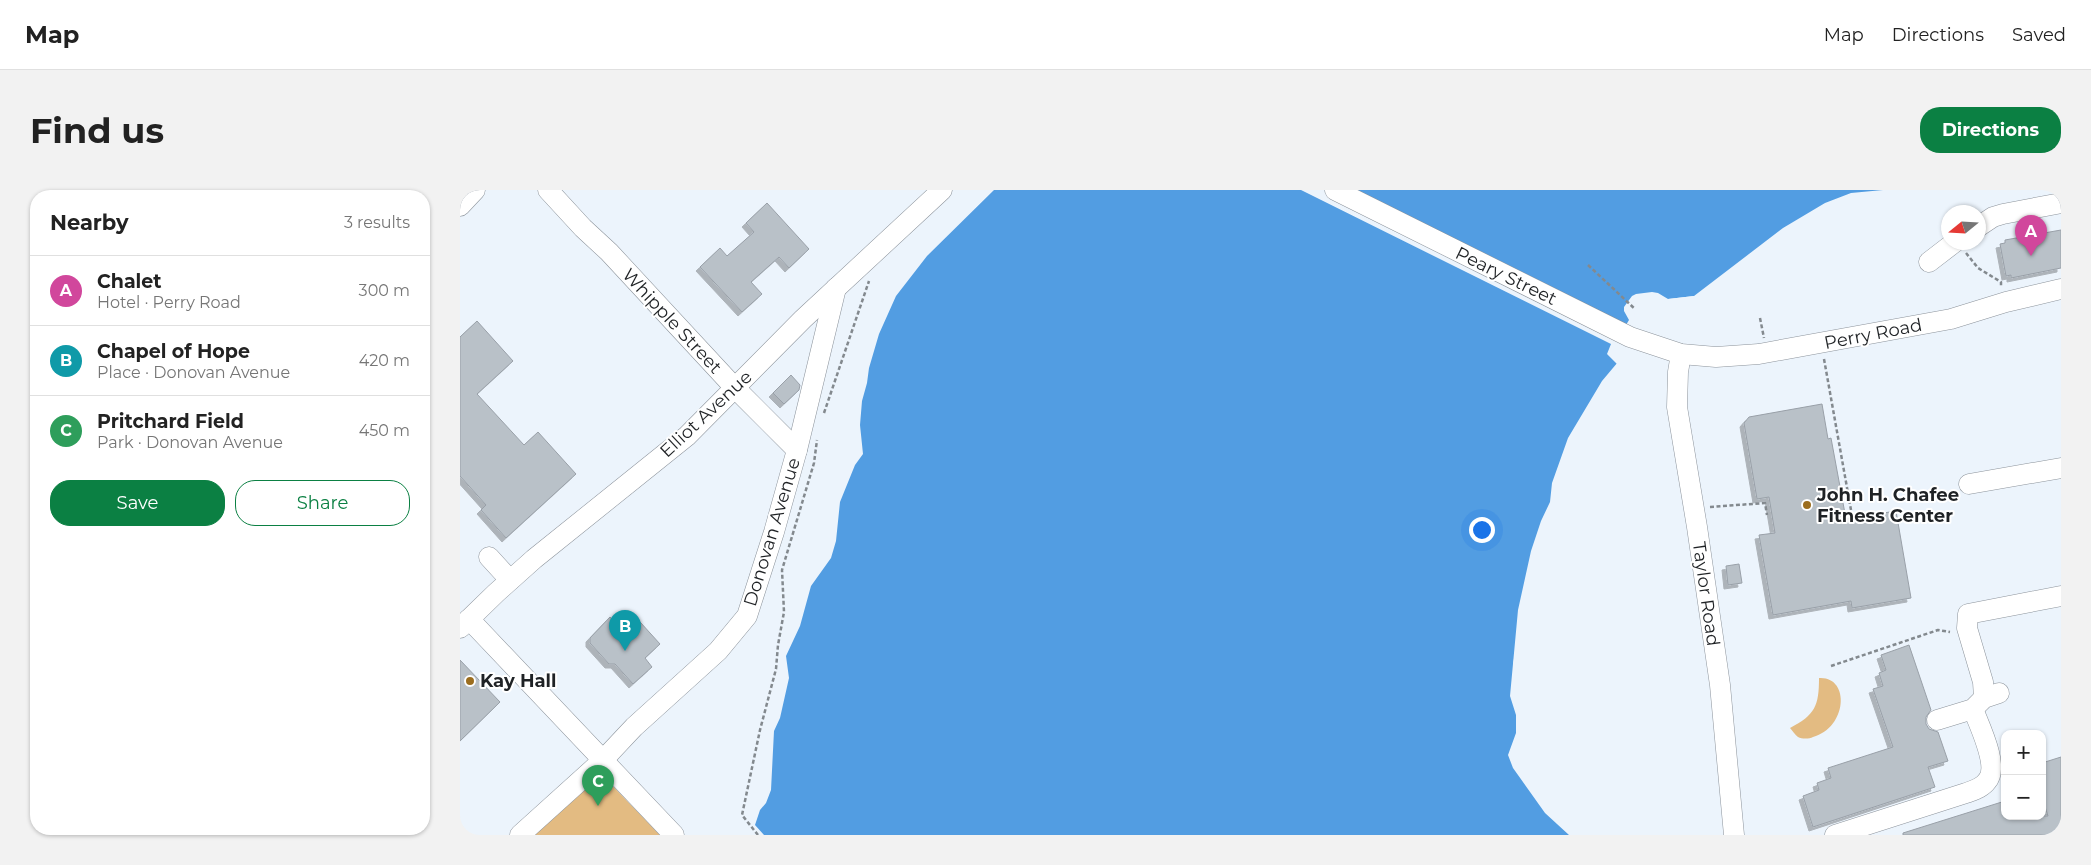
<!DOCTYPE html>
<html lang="en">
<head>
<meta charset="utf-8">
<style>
	body { margin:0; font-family:Montserrat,sans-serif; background:#f2f2f2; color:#222 }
	.controls { position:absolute; right:15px; bottom:15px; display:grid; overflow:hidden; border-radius:10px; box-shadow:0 1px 4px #0004 }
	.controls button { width:45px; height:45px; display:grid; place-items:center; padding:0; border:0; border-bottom:1px solid #e0e0e0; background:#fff; color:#222; font:25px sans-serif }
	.compass { position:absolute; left:1481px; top:15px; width:45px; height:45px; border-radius:50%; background:#fff; box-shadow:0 1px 4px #0004; rotate:252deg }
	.you { position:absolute; left:1021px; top:339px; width:18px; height:18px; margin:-12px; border:4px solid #fff; border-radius:50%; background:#1a73e8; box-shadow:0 0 0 8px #1a73e833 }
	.badge { display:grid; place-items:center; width:32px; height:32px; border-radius:50%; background:#0b8043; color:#fff; font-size:16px; font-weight:700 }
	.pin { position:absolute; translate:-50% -41px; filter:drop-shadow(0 1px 2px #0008) }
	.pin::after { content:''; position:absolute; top:26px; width:18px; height:15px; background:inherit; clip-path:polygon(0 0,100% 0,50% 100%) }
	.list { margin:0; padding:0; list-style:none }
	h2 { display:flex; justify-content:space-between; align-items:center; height:65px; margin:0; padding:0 20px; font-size:21px }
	h2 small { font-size:16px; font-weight:400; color:#767676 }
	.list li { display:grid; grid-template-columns:32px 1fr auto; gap:15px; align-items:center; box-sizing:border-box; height:70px; padding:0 20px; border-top:1px solid #e0e0e0 }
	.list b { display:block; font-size:19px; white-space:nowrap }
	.list p { margin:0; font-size:16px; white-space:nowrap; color:#767676 }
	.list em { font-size:16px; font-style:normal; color:#767676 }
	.actions { display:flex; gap:10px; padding:15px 20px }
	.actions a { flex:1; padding:11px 0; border:1px solid #0b8043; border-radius:20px; text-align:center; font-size:18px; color:#0b8043 }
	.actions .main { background:#0b8043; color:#fff }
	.map { position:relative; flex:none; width:1601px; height:645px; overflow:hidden; border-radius:20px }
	header { display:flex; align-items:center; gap:30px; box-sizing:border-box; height:70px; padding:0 25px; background:#fff; border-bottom:1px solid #e0e0e0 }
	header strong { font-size:24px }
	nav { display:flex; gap:28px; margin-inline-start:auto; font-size:18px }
	.intro { display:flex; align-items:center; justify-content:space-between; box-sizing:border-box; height:120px; padding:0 30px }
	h1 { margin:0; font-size:35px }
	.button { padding:12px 22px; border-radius:20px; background:#0b8043; color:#fff; font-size:18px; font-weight:700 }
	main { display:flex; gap:30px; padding:0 30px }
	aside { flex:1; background:#fff; border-radius:20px; box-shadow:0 1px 4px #0004 }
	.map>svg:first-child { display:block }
</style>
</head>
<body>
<header>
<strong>Map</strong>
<nav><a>Map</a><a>Directions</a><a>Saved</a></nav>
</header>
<div class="intro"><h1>Find us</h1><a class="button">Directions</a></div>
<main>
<aside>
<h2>Nearby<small>3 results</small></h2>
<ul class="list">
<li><span class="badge" style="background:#d1479c">A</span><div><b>Chalet</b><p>Hotel · Perry Road</p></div><em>300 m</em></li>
<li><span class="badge" style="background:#0f9aa8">B</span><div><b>Chapel of Hope</b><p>Place · Donovan Avenue</p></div><em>420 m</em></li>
<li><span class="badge" style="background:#2e9e5b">C</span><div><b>Pritchard Field</b><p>Park · Donovan Avenue</p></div><em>450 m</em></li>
</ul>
<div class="actions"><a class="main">Save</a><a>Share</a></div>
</aside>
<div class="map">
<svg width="1601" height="645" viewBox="0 0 1601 645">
	<defs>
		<filter id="shadow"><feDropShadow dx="-4" dy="4" stdDeviation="0" flood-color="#0004"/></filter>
	</defs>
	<rect width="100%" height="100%" fill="#ecf4fc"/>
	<g fill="#e3bb82">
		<path d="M1359 488C1390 486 1388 537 1353 547 1349 549 1342 549 1338 547 1335 545 1332 540 1330 538 1355 525 1359 516 1359 488Z"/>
		<path d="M144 587 200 645H73L133 588Z"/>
	</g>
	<path fill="#529de2" d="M534 0H1423L1391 3 1365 13 1323 38 1234 106 1208 109 1177 107 1171 114 1172 127 1161 160 1163 166 1142 191 1108 248 1092 293 1090 312 1081 331 1071 361 1058 420 1050 506 1056 525V543L1048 565 1053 578 1085 623 1109 645H304L295 635 300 620 306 613 311 600 314 541 320 528 329 488 326 466 340 436 351 396 371 368 376 351 380 312 395 275 403 264 400 235 402 211 407 193 409 178 419 144 436 106 467 66Z"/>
	<g fill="#ecf4fc">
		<path d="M841 0H891L1166 135 1169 130 1164 121V117L1172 106 1176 104 1192 102 1198 103 1208 109 1234 106 1235 108 1208 111 1198 109 1178 110 1173 115 1175 127 1178 134 1173 138 1175 139 1163 159 1165 167 1158 175 1147 164 1151 154Z"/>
		<path d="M1060 431 1058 455 1054 490 1053 475Z"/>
	</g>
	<g fill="#b9c1c8" stroke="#99a0a8" filter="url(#shadow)">
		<path d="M307 13 349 59 329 78 319 67 291 92 302 104 282 122 240 77 260 58 267 66 294 42 286 33Z"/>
		<path d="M1601 40V78L1551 88V85L1546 86 1540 54 1545 53V50Z"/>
		<path d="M17 131 53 171 17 204 64 255 78 242 116 284 46 348 21 320 26 315 0 286V147Z"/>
		<path d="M331 185 340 195 339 200 324 214 313 203Z"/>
		<path d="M1362 214 1368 249 1371 248 1386 329 1436 321 1451 408 1392 418 1391 411 1313 425 1299 345 1315 343 1309 307 1297 309 1284 233 1289 227Z"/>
		<path d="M1279 374 1282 393 1268 395 1266 376Z"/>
		<path d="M171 422 200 454 185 468 192 477 173 494 155 474H149L130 453V448L150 427 157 435Z"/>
		<path d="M1449 455 1471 520 1466 527V534L1469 539 1478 542 1488 571 1468 577 1475 597 1353 637 1343 606 1359 600 1357 593 1371 588 1368 578 1433 557 1413 499 1423 496 1419 483 1426 480 1421 465Z"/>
		<path d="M0 470 40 512 0 551Z"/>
		<path d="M1601 567V645H1443V643L1545 611V626H1588L1582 607V573Z"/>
	</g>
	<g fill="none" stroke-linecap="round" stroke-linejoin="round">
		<defs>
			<g id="minor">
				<path d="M88 0 123 38 149 62 275 198 337 260"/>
				<path d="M875 0 1170 147 1221 164 1256 167 1299 164 1491 129 1546 112 1601 99"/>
				<path d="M0 16 15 0"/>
				<path d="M1518 37 1533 27 1543 24 1601 13"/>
				<path d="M1469 72 1495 52"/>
				<path d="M1221 164 1218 182 1217 217 1237 337 1260 495 1274 645"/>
				<path d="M1509 294 1601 278"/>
				<path d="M29 367 50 390"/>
				<path d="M9 429 214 645"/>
				<path d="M0 438 36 403 74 369 227 246 343 129 482 0"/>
				<path d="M1524 508 1523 492 1507 438 1508 424 1601 406"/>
				<path d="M1477 530 1513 519 1524 508 1539 503"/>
				<path d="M60 645 143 570 174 537 258 461 287 426 314 342 337 260 376 98"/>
				<path d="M1375 645 1506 603C1514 600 1522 598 1527 591 1540 577 1519 535 1513 519"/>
			</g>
		</defs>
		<use href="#minor" stroke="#8c939b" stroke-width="21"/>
		<g stroke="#83898e" stroke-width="2.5" stroke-dasharray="4 2.5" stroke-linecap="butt">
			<path d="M1484 32 1488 37"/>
			<path d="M1506 63 1518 78 1541 92V96"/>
			<path d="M1128 75 1175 119"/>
			<path d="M1300 128 1304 148"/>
			<path d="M1364 169 1391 320"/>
			<path d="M364 223 409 91"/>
			<path d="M1250 317 1305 313 1307 325"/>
			<path d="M1371 476 1478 440 1490 442"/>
			<path d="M298 645 282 625 300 540 316 479 318 455 324 422 322 380 354 273 357 250"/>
		</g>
		<use href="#minor" stroke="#fff" stroke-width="20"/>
	</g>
	<g fill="#9b6d1e" stroke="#fff" stroke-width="2">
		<circle cx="1347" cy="315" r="5"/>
		<circle cx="10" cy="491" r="5"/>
	</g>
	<g text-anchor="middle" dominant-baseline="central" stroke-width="4" stroke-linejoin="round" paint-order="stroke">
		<g font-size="18" fill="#1f2225" stroke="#fff">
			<text transform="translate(1046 86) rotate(26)">Peary Street</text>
			<text transform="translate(212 131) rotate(47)">Whipple Street</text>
			<text transform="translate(1413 144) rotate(-11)">Perry Road</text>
			<text transform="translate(246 224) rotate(-43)">Elliot Avenue</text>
			<text transform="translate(312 342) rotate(-73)">Donovan Avenue</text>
			<text transform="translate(1246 404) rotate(82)">Taylor Road</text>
		</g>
		<g font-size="18" font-weight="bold" fill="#1f2225" stroke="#fff" text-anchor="start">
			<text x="1357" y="305">John H. Chafee<tspan x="1357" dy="21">Fitness Center</tspan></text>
			<text x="20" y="491">Kay Hall</text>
		</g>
	</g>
</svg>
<div class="controls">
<button>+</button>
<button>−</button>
</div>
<svg class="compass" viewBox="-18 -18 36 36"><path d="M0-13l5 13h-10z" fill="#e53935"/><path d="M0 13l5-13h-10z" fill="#767676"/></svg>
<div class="you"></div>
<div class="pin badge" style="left:1571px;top:66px;background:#d1479c">A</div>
<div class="pin badge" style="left:165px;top:461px;background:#0f9aa8">B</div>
<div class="pin badge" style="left:138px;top:616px;background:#2e9e5b">C</div>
</div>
</main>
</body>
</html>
